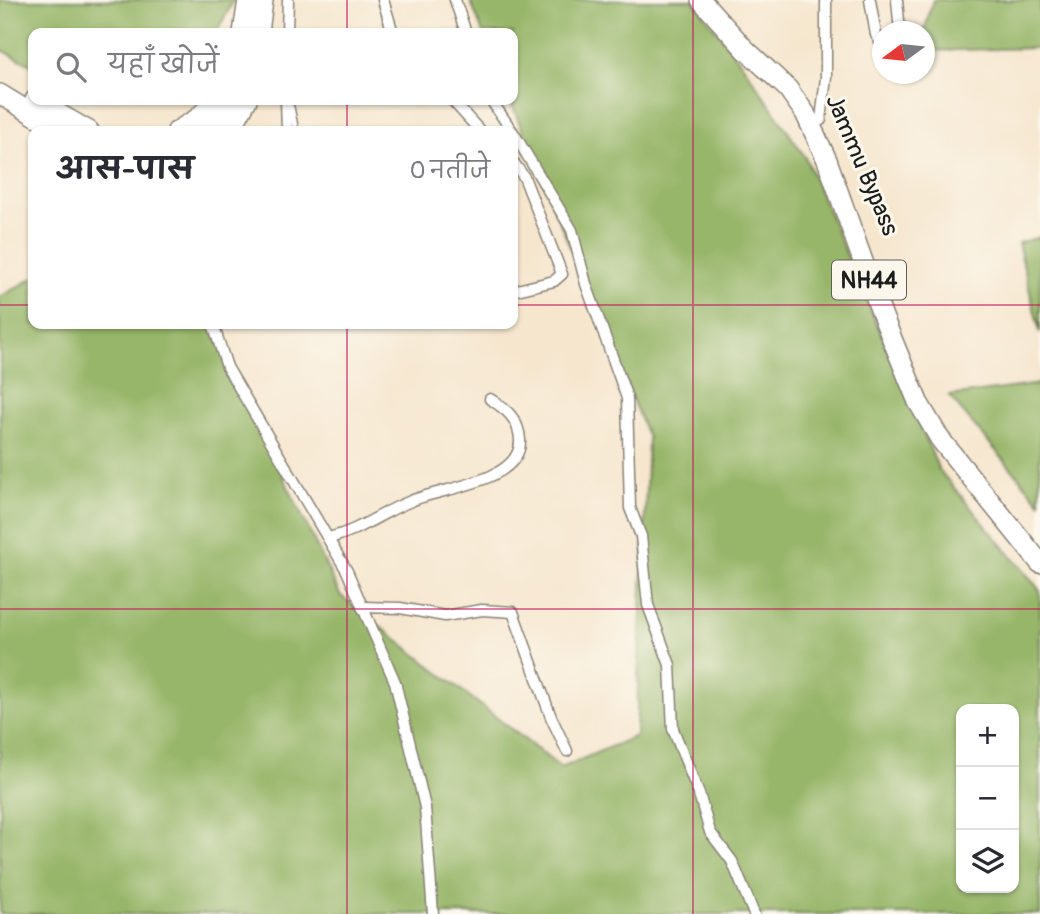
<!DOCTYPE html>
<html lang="hi">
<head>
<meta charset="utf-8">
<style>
	body { margin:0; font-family:Pangolin,"Playpen Sans Deva",sans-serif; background:#f2f2f3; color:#2b2b33 }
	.controls { position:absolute; right:21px; bottom:21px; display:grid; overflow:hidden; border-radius:14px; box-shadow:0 2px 5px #0004 }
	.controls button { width:63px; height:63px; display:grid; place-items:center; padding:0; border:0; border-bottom:2px solid #e1e1e2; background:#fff; color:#2b2b33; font:35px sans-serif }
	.compass { position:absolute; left:872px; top:21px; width:63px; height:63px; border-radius:50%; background:#fff; box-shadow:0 2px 5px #0004; rotate:255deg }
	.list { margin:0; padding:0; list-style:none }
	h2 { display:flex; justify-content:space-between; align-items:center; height:91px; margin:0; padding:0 28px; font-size:30px }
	h2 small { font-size:23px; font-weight:400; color:#7c7c81 }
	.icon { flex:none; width:38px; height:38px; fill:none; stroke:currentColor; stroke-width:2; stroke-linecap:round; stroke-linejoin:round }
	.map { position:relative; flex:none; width:1040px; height:914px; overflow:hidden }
	.search { position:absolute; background:#fff; box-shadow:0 2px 5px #0004; left:28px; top:28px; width:490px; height:77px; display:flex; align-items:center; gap:18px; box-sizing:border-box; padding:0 24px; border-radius:14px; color:#7c7c81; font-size:26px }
	.panel { position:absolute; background:#fff; box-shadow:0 2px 5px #0004; left:28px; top:126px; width:490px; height:203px; border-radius:14px }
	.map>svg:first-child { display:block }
</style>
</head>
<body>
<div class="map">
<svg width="1040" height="914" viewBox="0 0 1040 914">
	<rect width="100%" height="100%" fill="#fbf7ec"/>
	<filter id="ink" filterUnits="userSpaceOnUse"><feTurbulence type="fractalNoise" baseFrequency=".0143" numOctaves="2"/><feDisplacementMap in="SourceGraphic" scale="14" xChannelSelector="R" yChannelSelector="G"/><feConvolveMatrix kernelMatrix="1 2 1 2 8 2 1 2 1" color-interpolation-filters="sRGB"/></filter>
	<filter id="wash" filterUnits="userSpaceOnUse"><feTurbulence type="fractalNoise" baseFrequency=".00686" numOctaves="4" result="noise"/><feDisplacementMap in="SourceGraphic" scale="28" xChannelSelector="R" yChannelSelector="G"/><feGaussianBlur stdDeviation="1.57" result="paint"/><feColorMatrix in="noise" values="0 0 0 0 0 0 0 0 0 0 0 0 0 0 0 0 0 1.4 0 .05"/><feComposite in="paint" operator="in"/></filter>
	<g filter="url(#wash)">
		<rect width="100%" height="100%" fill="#f6e6ce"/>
		<g fill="#97b669" stroke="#5a6942" stroke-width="2" fill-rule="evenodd">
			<path d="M0 0H234L216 33H33V66L0 49Z"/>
			<path d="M470 0H693L745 68 805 157 939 470 1040 590V914H0V297L33 278V324H210L340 595 561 768 636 736 648 438 510 100 513 33H483ZM961 709H1014V888H961Z"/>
			<path d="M933 0H1040V48L925 51 924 31Z"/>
			<path d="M1040 237V333L1018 243Z"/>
			<path d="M1040 384V502L949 396Z"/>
		</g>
	</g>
	<g filter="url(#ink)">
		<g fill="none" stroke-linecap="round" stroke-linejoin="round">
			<defs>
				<path id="lane" d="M291 107 296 131"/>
				<g id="street">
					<path d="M383 0 393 33"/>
					<path d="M455 0 466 33"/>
					<path d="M870 0 876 35 883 45"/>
					<path d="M897 0 900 32"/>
					<path d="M287 33 288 0"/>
					<path d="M286 100 287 131"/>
					<path d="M452 100 480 131"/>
					<path d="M491 100 512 131"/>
					<path d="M821 120 826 77V0"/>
					<path d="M513 132 572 230 586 284 627 398 630 508 641 536 648 605 670 665 673 729 699 794 710 832 732 861 754 914"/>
					<path d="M513 162 524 177 562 274 554 281 513 291"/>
					<path d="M213 324 227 367 347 571 395 682 425 807 433 914"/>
					<path d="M328 538C360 531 382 512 411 501 441 488 522 482 520 440 519 419 506 409 490 399"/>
					<path d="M362 607 400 608 445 616 482 610 513 612 551 717 567 751"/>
				</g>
				<g id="highway">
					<path d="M701 0 745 49 788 89 805 113 827 160 881 312 918 402 940 439 1040 563"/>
					<path d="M243 33 248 0"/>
					<path d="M259 33 263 0"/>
					<path d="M0 94 60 131"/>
					<path d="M35 100 89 131"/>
					<path d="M177 131 198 118 216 100"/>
					<path d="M205 131 236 100"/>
					<path d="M230 131 247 100"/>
				</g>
			</defs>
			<use href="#lane" stroke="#898175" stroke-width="8"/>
			<use href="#street" stroke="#898175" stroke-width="13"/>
			<use href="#highway" stroke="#898175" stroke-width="22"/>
			<use href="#lane" stroke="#fff" stroke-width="5"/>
			<use href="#street" stroke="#fff" stroke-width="10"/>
			<use href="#highway" stroke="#fff" stroke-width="19"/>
		</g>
	</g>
	<path fill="none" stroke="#c2185b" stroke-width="2" stroke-opacity="0.55" d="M347 0V33M693 0V914M347 100V131M0 305H33M513 305H1040M347 324V914M0 609H1040"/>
	<g text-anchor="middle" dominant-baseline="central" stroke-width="6" stroke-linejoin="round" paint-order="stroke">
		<rect fill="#fbf7ec" stroke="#5f5e5a" stroke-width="2" x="832" y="260.5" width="74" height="39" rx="5"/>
		<g font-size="23" font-weight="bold" fill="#1c1c1c">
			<text x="869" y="280">NH44</text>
		</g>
		<g font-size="24" fill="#1c1c1c" stroke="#fbf7ec">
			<text transform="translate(862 165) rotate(67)">Jammu Bypass</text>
		</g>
	</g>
</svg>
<div class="controls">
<button>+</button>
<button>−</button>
<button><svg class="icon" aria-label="layers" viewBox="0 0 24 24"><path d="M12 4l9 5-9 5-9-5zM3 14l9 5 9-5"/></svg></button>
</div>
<svg class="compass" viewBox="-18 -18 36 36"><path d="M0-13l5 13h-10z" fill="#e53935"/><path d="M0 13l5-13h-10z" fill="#7c7c81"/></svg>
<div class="search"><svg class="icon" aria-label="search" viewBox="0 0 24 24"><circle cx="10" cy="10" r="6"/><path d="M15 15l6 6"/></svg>यहाँ खोजें</div>
<section class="panel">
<h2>आस-पास<small>0 नतीजे</small></h2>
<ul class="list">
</ul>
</section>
</div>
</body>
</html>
